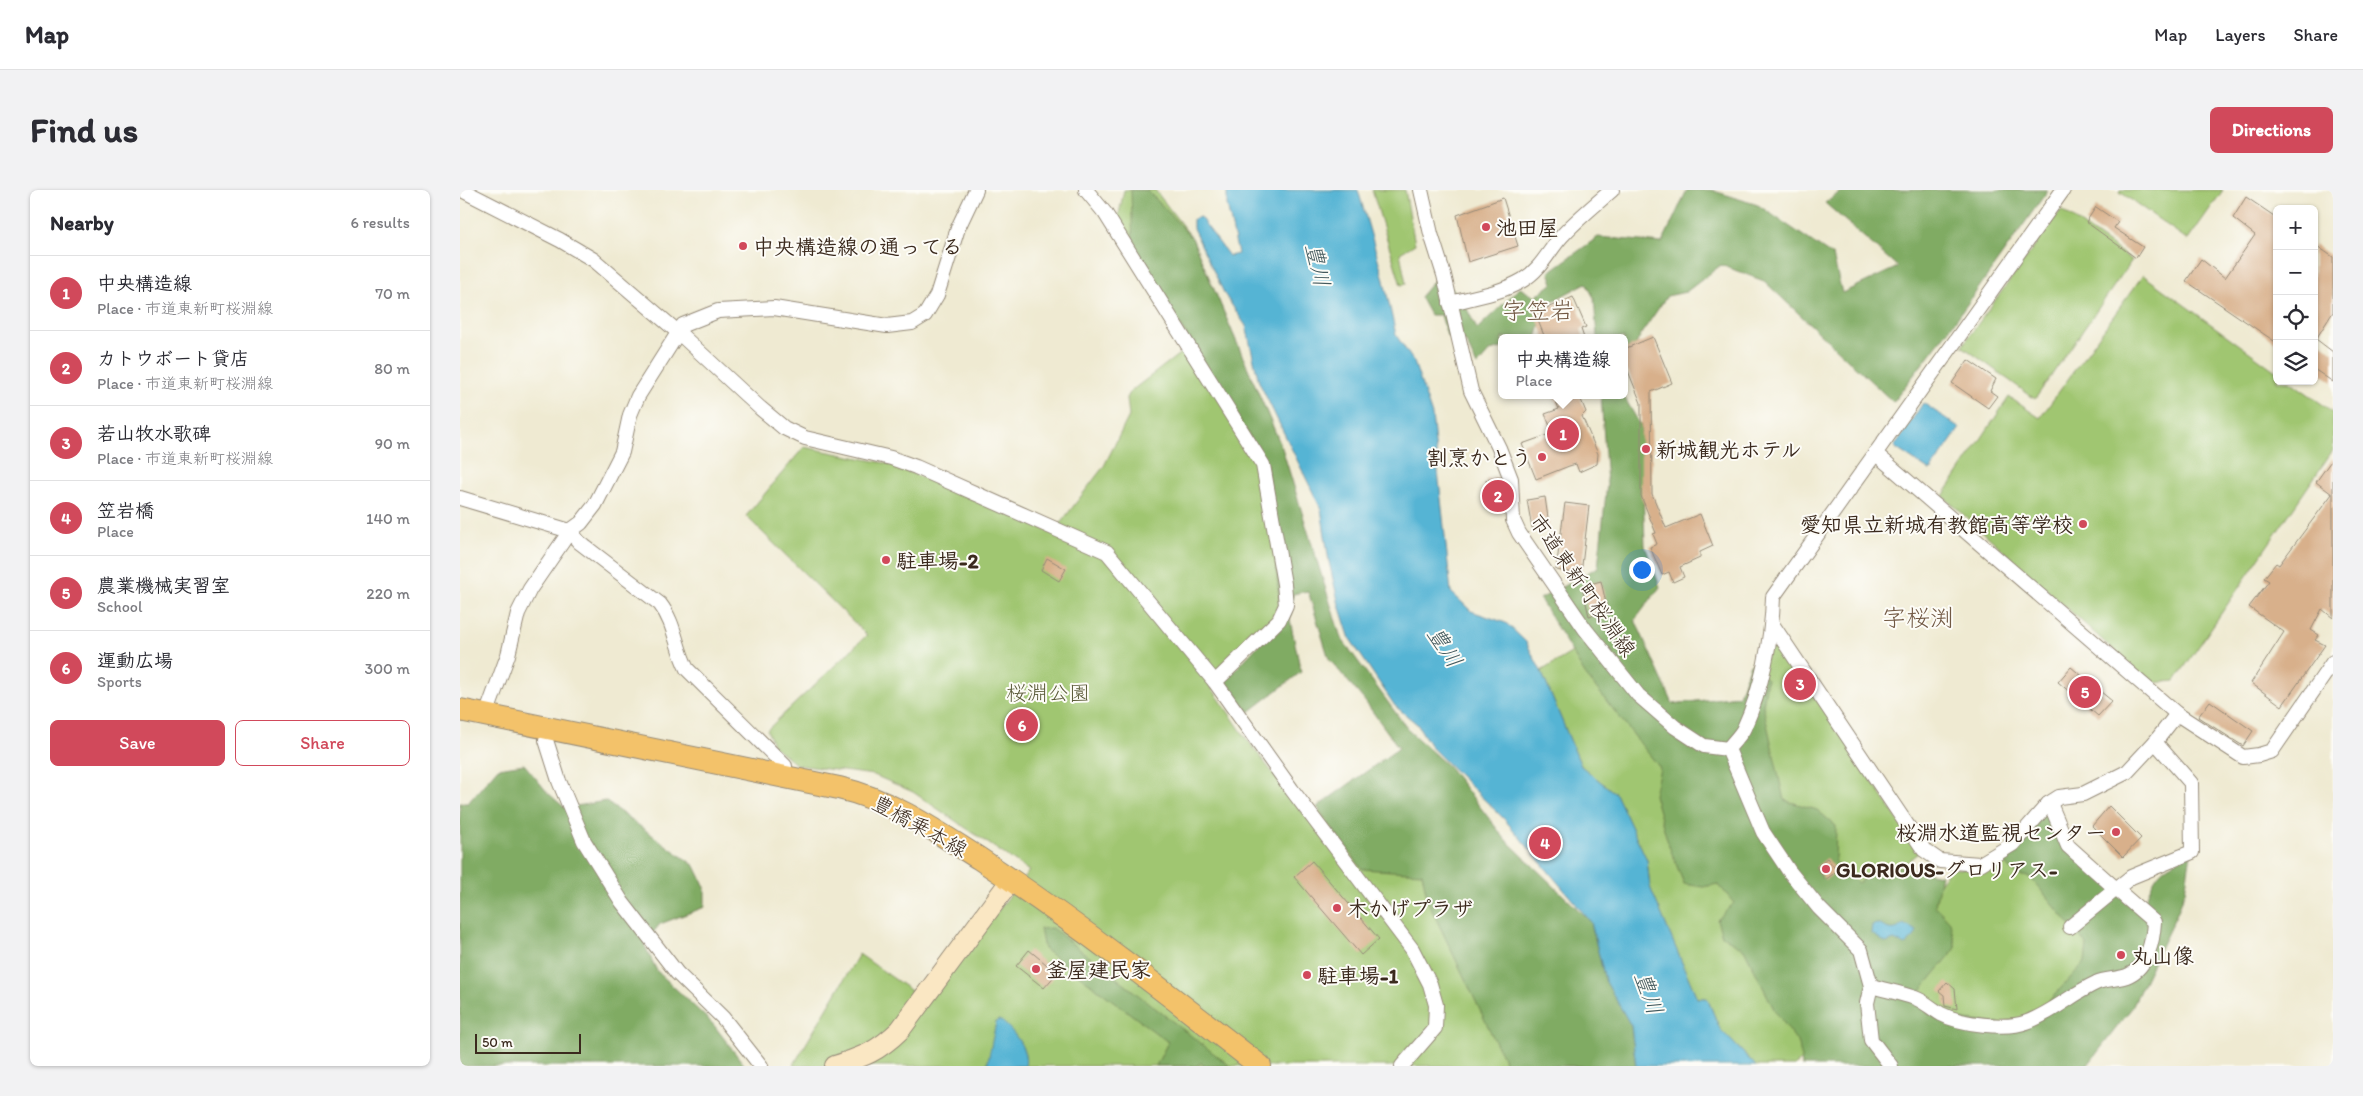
<!DOCTYPE html>
<html lang="en">
<head>
<meta charset="utf-8">
<style>
	body { margin:0; font-family:Itim,"Klee One",sans-serif; background:#f2f2f3; color:#2b2b33 }
	.controls { position:absolute; right:15px; top:15px; display:grid; overflow:hidden; border-radius:8px; box-shadow:0 1px 4px #0004 }
	.controls button { width:45px; height:45px; display:grid; place-items:center; padding:0; border:0; border-bottom:1px solid #e1e1e2; background:#fff; color:#2b2b33; font:25px sans-serif }
	.scale { position:absolute; left:15px; bottom:12px; width:106px; box-sizing:border-box; padding-left:5px; border:2px solid #3b2a1e; border-top:0; font-size:14px; line-height:18px; white-space:nowrap; color:#3b2a1e; -webkit-text-stroke:4px #fdfcf7; paint-order:stroke }
	.you { position:absolute; left:1181px; top:379px; width:18px; height:18px; margin:-12px; border:4px solid #fff; border-radius:50%; background:#1a73e8; box-shadow:0 0 0 8px #1a73e833 }
	.badge { display:grid; place-items:center; width:32px; height:32px; border-radius:50%; background:#d1495b; color:#fff; font-size:16px; font-weight:700 }
	.pin { position:absolute; translate:-50% -50%; border:2px solid #fff; box-shadow:0 1px 5px #0006 }
	.popup { position:absolute; left:1038px; top:144px; width:130px; height:65px; box-sizing:border-box; display:grid; place-content:center; border-radius:8px; background:#fff; filter:drop-shadow(0 1px 4px #0005); font-size:16px; white-space:nowrap; color:#7c7c81 }
	.popup b { font-size:19px; color:#2b2b33 }
	.popup::after { content:''; position:absolute; left:50%; top:100%; margin-left:-10px; border:10px solid transparent; border-top-color:#fff }
	.list { margin:0; padding:0; list-style:none }
	h2 { display:flex; justify-content:space-between; align-items:center; height:65px; margin:0; padding:0 20px; font-size:21px }
	h2 small { font-size:16px; font-weight:400; color:#7c7c81 }
	.list li { display:grid; grid-template-columns:32px 1fr auto; gap:15px; align-items:center; box-sizing:border-box; height:75px; padding:0 20px; border-top:1px solid #e1e1e2 }
	.list b { display:block; font-size:19px; white-space:nowrap }
	.list p { margin:0; font-size:16px; white-space:nowrap; color:#7c7c81 }
	.list em { font-size:16px; font-style:normal; color:#7c7c81 }
	.actions { display:flex; gap:10px; padding:15px 20px }
	.actions a { flex:1; padding:11px 0; border:1px solid #d1495b; border-radius:8px; text-align:center; font-size:18px; color:#d1495b }
	.actions .main { background:#d1495b; color:#fff }
	.icon { flex:none; width:28px; height:28px; fill:none; stroke:currentColor; stroke-width:2; stroke-linecap:round; stroke-linejoin:round }
	.map { position:relative; flex:none; width:1873px; height:876px; overflow:hidden; border-radius:8px }
	header { display:flex; align-items:center; gap:30px; box-sizing:border-box; height:70px; padding:0 25px; background:#fff; border-bottom:1px solid #e1e1e2 }
	header strong { font-size:24px }
	nav { display:flex; gap:28px; margin-inline-start:auto; font-size:18px }
	.intro { display:flex; align-items:center; justify-content:space-between; box-sizing:border-box; height:120px; padding:0 30px }
	h1 { margin:0; font-size:35px }
	.button { padding:12px 22px; border-radius:8px; background:#d1495b; color:#fff; font-size:18px; font-weight:700 }
	main { display:flex; gap:30px; padding:0 30px }
	aside { flex:1; background:#fff; border-radius:8px; box-shadow:0 1px 4px #0004 }
	.map>svg:first-child { display:block }
</style>
</head>
<body>
<header>
<strong>Map</strong>
<nav><a>Map</a><a>Layers</a><a>Share</a></nav>
</header>
<div class="intro"><h1>Find us</h1><a class="button">Directions</a></div>
<main>
<aside>
<h2>Nearby<small>6 results</small></h2>
<ul class="list">
<li><span class="badge">1</span><div><b>中央構造線</b><p>Place · 市道東新町桜淵線</p></div><em>70 m</em></li>
<li><span class="badge">2</span><div><b>カトウボート貸店</b><p>Place · 市道東新町桜淵線</p></div><em>80 m</em></li>
<li><span class="badge">3</span><div><b>若山牧水歌碑</b><p>Place · 市道東新町桜淵線</p></div><em>90 m</em></li>
<li><span class="badge">4</span><div><b>笠岩橋</b><p>Place</p></div><em>140 m</em></li>
<li><span class="badge">5</span><div><b>農業機械実習室</b><p>School</p></div><em>220 m</em></li>
<li><span class="badge">6</span><div><b>運動広場</b><p>Sports</p></div><em>300 m</em></li>
</ul>
<div class="actions"><a class="main">Save</a><a>Share</a></div>
</aside>
<div class="map">
<svg width="1873" height="876" viewBox="0 0 1873 876">
	<rect width="100%" height="100%" fill="#fdfcf7"/>
	<filter id="ink" filterUnits="userSpaceOnUse"><feTurbulence type="fractalNoise" baseFrequency=".02" numOctaves="2"/><feDisplacementMap in="SourceGraphic" scale="10" xChannelSelector="R" yChannelSelector="G"/><feConvolveMatrix kernelMatrix="1 2 1 2 8 2 1 2 1" color-interpolation-filters="sRGB"/></filter>
	<filter id="wash" filterUnits="userSpaceOnUse"><feTurbulence type="fractalNoise" baseFrequency=".0096" numOctaves="4" result="noise"/><feDisplacementMap in="SourceGraphic" scale="20" xChannelSelector="R" yChannelSelector="G"/><feGaussianBlur stdDeviation="1.12" result="paint"/><feColorMatrix in="noise" values="0 0 0 0 0 0 0 0 0 0 0 0 0 0 0 0 0 1.4 0 .05"/><feComposite in="paint" operator="in"/></filter>
	<g filter="url(#wash)">
		<rect width="100%" height="100%" fill="#efead2"/>
		<g fill="#a0c671" stroke="#6e7848">
			<path d="M664 0H695L732 48 822 258 855 367 817 428 747 491 786 548 848 629 945 559 1144 876H333L399 764 467 812 569 681 453 602 414 585 337 575 314 556 307 540 407 445 286 326 344 257 430 274 593 343 644 276 669 226 667 208 671 201 731 155 657 34Z"/>
			<path d="M912 0H945L955 54 940 63 946 94 941 95Z"/>
			<path d="M1661 0H1763L1728 50 1660 2Z"/>
			<path d="M1601 20 1672 70 1575 209 1502 156Z"/>
			<path d="M1683 85 1817 182V191H1830L1873 222V260L1715 491 1690 493 1483 306 1549 207 1580 228Z"/>
			<path d="M1173 432 1213 514 1279 506 1290 474 1306 469 1314 442 1459 662 1423 692 1466 712 1490 679 1521 678 1554 657 1601 652 1697 738 1565 837 1383 840 1334 876H1296L1260 839 1247 808H1237L1190 697 1187 670 1156 604 1121 576 1081 481 1129 452Z"/>
		</g>
		<g fill="#80ab63" stroke="#5e6a40">
			<path d="M671 0H686L691 4 732 48 822 258 881 448 949 541 989 577 1045 649 1131 732 1145 790 1171 836 1176 876H1047L968 712 962 683 902 679 857 617 939 558 904 510 869 469 848 401 833 404 830 430 841 482 789 522 762 494 821 431 807 274 673 58Z"/>
			<path d="M1227 0H1251L1298 15 1373 66 1382 103 1438 77 1365 13 1383 0H1588L1496 130 1433 212 1304 91 1261 75 1226 102 1207 106 1181 144 1164 179V148H1137L1134 108 1126 93 1087 114 1076 148H1042V158L1030 161 1017 176 1006 152 987 146 981 125H970L960 107 976 88 1000 105 1017 139 1060 98 1075 107 1093 93 1089 82 1138 47 1202 53Z"/>
			<path d="M1141 205H1163L1181 236 1185 356 1200 397 1175 430 1213 514 1279 506 1290 474 1307 489 1303 516 1324 610 1357 620 1376 636 1375 671 1398 693 1423 674 1481 685 1475 716 1490 732 1496 758 1453 810 1480 827 1565 837 1625 772 1627 755 1570 687 1556 685 1541 667 1587 619 1601 652 1683 716C1696 683 1698 678 1731 664L1725 701 1718 721 1671 819 1627 876H1342L1339 854 1315 821 1284 759 1262 746 1257 730 1274 713 1258 694 1243 697 1224 694 1209 656 1194 605 1200 578 1125 484 1080 409 1138 377 1147 294Z"/>
			<path d="M64 574 88 603 105 618 145 611 235 676 245 697V717L200 734 184 754 197 781 253 834 285 876H0V613H8L38 578Z"/>
			<path d="M592 738 770 876H745L741 873 736 876H696L708 852 584 759 580 739Z"/>
		</g>
		<g fill="#55b4d4" stroke="#486f79">
			<path d="M767 0H898L923 86 936 145 954 172 972 225 991 402 1011 421 1046 433 1066 452 1081 481 1121 576 1156 604 1187 670 1190 697 1237 808H1247L1260 839 1296 876H1176L1171 836 1145 790 1131 732 1045 630 972 558 957 534 935 516 890 449 879 415 869 372 861 319 799 192 786 136 765 105 733 38V29L740 27 769 66 778 64 767 15Z"/>
			<path d="M1463 213 1500 238 1470 281 1434 257Z"/>
			<path d="M1418 734C1428 739 1434 743 1443 734L1457 741 1454 747 1445 755 1434 750 1426 753 1411 743 1412 735Z"/>
			<path d="M540 830C552 839 569 859 565 876H527L536 832Z"/>
		</g>
		<g id="blocks">
			<g fill="#d8b08b">
				<path d="M1786 7 1817 28V153L1726 91 1741 69 1765 88 1795 45 1773 28Z"/>
				<path d="M1043 8 1058 56 1008 72 997 25Z"/>
				<path d="M1636 17 1658 32 1654 38 1683 57 1676 68 1626 32Z"/>
				<path d="M1854 54 1873 67V122L1856 149 1873 162V192L1854 179Z"/>
				<path d="M1113 107 1126 137 1121 139 1124 148H1085L1075 123Z"/>
				<path d="M1193 147 1212 193 1191 202 1192 304 1206 338 1240 324 1253 356 1240 362V368L1220 377 1224 387 1213 392 1209 382 1202 385 1190 357 1197 354 1193 344 1196 343 1181 306V213L1168 181 1164 182V159Z"/>
				<path d="M1508 170 1536 189 1530 201 1537 206 1528 218 1492 193Z"/>
				<path d="M1093 205H1119L1126 222 1122 226 1138 264 1137 274 1119 282 1116 274 1109 276 1076 289 1062 254 1093 243 1085 224 1099 219Z"/>
				<path d="M1873 268V428L1862 419 1851 440 1859 445 1855 450 1865 455 1822 516 1791 493 1824 442 1789 417 1809 391 1804 388 1816 373 1819 375 1872 304 1856 292Z"/>
				<path d="M1041 287 1043 302 1030 307 1026 290Z"/>
				<path d="M1085 307 1089 335 1072 338 1067 310Z"/>
				<path d="M1105 313 1129 316 1121 384 1096 380Z"/>
				<path d="M587 368 606 379 599 391 581 380Z"/>
				<path d="M1141 391 1148 422 1129 426 1122 396Z"/>
				<path d="M1611 477 1652 511 1638 526 1598 492Z"/>
				<path d="M1750 511 1793 541 1783 556 1738 527Z"/>
				<path d="M1649 616 1681 648 1663 667 1632 636Z"/>
				<path d="M1367 668 1377 681 1365 690 1356 677Z"/>
				<path d="M852 671 919 749 901 765 834 687Z"/>
				<path d="M569 760 597 783 584 798 556 776Z"/>
				<path d="M1487 792 1495 799 1497 819 1485 816 1484 805 1479 801Z"/>
			</g>
		</g>
	</g>
	<g filter="url(#ink)">
		<use href="#blocks" fill-opacity="0" stroke="#958a78" stroke-width="1"/>
		<g fill="none" stroke-linecap="round" stroke-linejoin="round">
			<defs>
				<g id="street">
					<path d="M2 0 100 50 134 70 219 143 300 218 324 238 345 248 431 268 456 277 647 362 755 492 832 600 952 759 970 794 976 815 975 838 942 876"/>
					<path d="M626 0 645 23 803 275 824 394 826 415 819 430 755 492"/>
					<path d="M961 0 971 44 984 85 1011 201 1039 258 1051 289 1053 330 1059 343 1125 439 1178 505 1215 537 1244 556 1268 559"/>
					<path d="M990 113C1015 107 1041 103 1063 90 1081 79 1088 62 1101 47 1116 30 1135 15 1152 0"/>
					<path d="M1415 263 1717 524 1783 567 1799 565 1812 561 1873 472"/>
					<path d="M0 308 110 341 121 333 135 315 162 262 170 225 178 206 223 135 258 121 314 118 427 136 452 133 465 125 477 105 498 38 516 0"/>
					<path d="M1312 434 1464 660 1480 671 1520 674 1553 654 1588 614 1599 607 1623 604 1667 582 1695 552 1731 593 1732 662 1671 687 1656 699 1694 732C1693 750 1688 776 1669 785 1659 790 1646 788 1636 793 1612 804 1592 823 1567 832 1546 840 1500 834 1481 824 1472 819 1464 811 1455 808 1441 803 1425 800 1411 796"/>
					<path d="M26 525 48 465 58 423 70 399 110 341 119 352 200 414C215 433 216 458 227 479L325 576V586"/>
					<path d="M87 537 86 550 99 591 124 651 162 712 217 783 263 828 301 876"/>
					<path d="M1695 552 1717 524"/>
					<path d="M1268 559C1273 552 1281 545 1284 538 1302 499 1312 449 1313 407L1603 0"/>
					<path d="M1268 559 1303 642 1329 681 1359 718 1401 760 1411 796 1407 813 1411 850 1431 876"/>
					<path d="M1588 614 1592 618 1608 656 1656 699 1610 737"/>
				</g>
				<path id="secondary" d="M375 876C405 866 417 862 440 840L551 690"/>
				<path id="primary" d="M0 520 379 598C431 610 476 641 520 669 617 733 708 804 800 876"/>
			</defs>
			<use href="#street" stroke="#958a78" stroke-width="16"/>
			<use href="#secondary" stroke="#958a78" stroke-width="22"/>
			<use href="#primary" stroke="#958a78" stroke-width="24"/>
			<use href="#street" stroke="#fff" stroke-width="14"/>
			<use href="#secondary" stroke="#fae7c3" stroke-width="20"/>
			<use href="#primary" stroke="#f3c26a" stroke-width="22"/>
		</g>
	</g>
	<g fill="#d1495b" stroke="#fdfcf7" stroke-width="2">
		<circle cx="1026" cy="37" r="5"/>
		<circle cx="283" cy="56" r="5"/>
		<circle cx="1186" cy="259" r="5"/>
		<circle cx="1082" cy="267" r="5"/>
		<circle cx="1623" cy="334" r="5"/>
		<circle cx="426" cy="370" r="5"/>
		<circle cx="1656" cy="642" r="5"/>
		<circle cx="1366" cy="679" r="5"/>
		<circle cx="877" cy="718" r="5"/>
		<circle cx="1661" cy="765" r="5"/>
		<circle cx="576" cy="779" r="5"/>
		<circle cx="847" cy="785" r="5"/>
	</g>
	<g text-anchor="middle" dominant-baseline="central" stroke-width="4" stroke-linejoin="round" paint-order="stroke">
		<g font-size="21" font-weight="bold" fill="#3b2a1e" stroke="#fdfcf7" text-anchor="start">
			<text x="1036" y="37">池田屋</text>
			<text x="293" y="56">中央構造線の通ってる</text>
			<text x="1196" y="259">新城観光ホテル</text>
			<text x="1072" y="267" text-anchor="end">割烹かとう</text>
			<text x="1613" y="334" text-anchor="end">愛知県立新城有教館高等学校</text>
			<text x="436" y="370">駐車場-2</text>
			<text x="1646" y="642" text-anchor="end">桜淵水道監視センター</text>
			<text x="1376" y="679">GLORIOUS-グロリアス-</text>
			<text x="887" y="718">木かげプラザ</text>
			<text x="1671" y="765">丸山像</text>
			<text x="586" y="779">釜屋建民家</text>
			<text x="857" y="785">駐車場-1</text>
		</g>
		<g font-size="21" fill="#3b2a1e" stroke="#fdfcf7">
			<text transform="translate(1123 395) rotate(55)">市道東新町桜淵線</text>
			<text transform="translate(460 636) rotate(29)">豊橋乗本線</text>
		</g>
		<g font-size="21" fill="#595937" stroke="#fdfcf7">
			<text x="588" y="502">桜淵公園</text>
		</g>
		<g font-size="22" font-style="italic" fill="#445a5e" stroke="#fdfcf7">
			<text transform="translate(858 75) rotate(78)">豊川</text>
			<text transform="translate(985 457) rotate(57)">豊川</text>
			<text transform="translate(1189 803) rotate(71)">豊川</text>
		</g>
		<g font-size="24" fill="#725944" stroke="#fdfcf7">
			<text x="1078" y="120">字笠岩</text>
			<text x="1458" y="427">字桜渕</text>
		</g>
	</g>
</svg>
<div class="controls">
<button>+</button>
<button>−</button>
<button><svg class="icon" aria-label="locate" viewBox="0 0 24 24"><circle cx="12" cy="12" r="6"/><path d="M12 2v4M12 18v4M2 12h4M18 12h4"/></svg></button>
<button><svg class="icon" aria-label="layers" viewBox="0 0 24 24"><path d="M12 4l9 5-9 5-9-5zM3 14l9 5 9-5"/></svg></button>
</div>
<div class="scale">50 m</div>
<div class="you"></div>
<div class="pin badge" style="left:1103px;top:244px">1</div>
<div class="popup"><b>中央構造線</b>Place</div>
<div class="pin badge" style="left:1038px;top:306px">2</div>
<div class="pin badge" style="left:1340px;top:494px">3</div>
<div class="pin badge" style="left:1085px;top:653px">4</div>
<div class="pin badge" style="left:1625px;top:502px">5</div>
<div class="pin badge" style="left:562px;top:535px">6</div>
</div>
</main>
</body>
</html>
